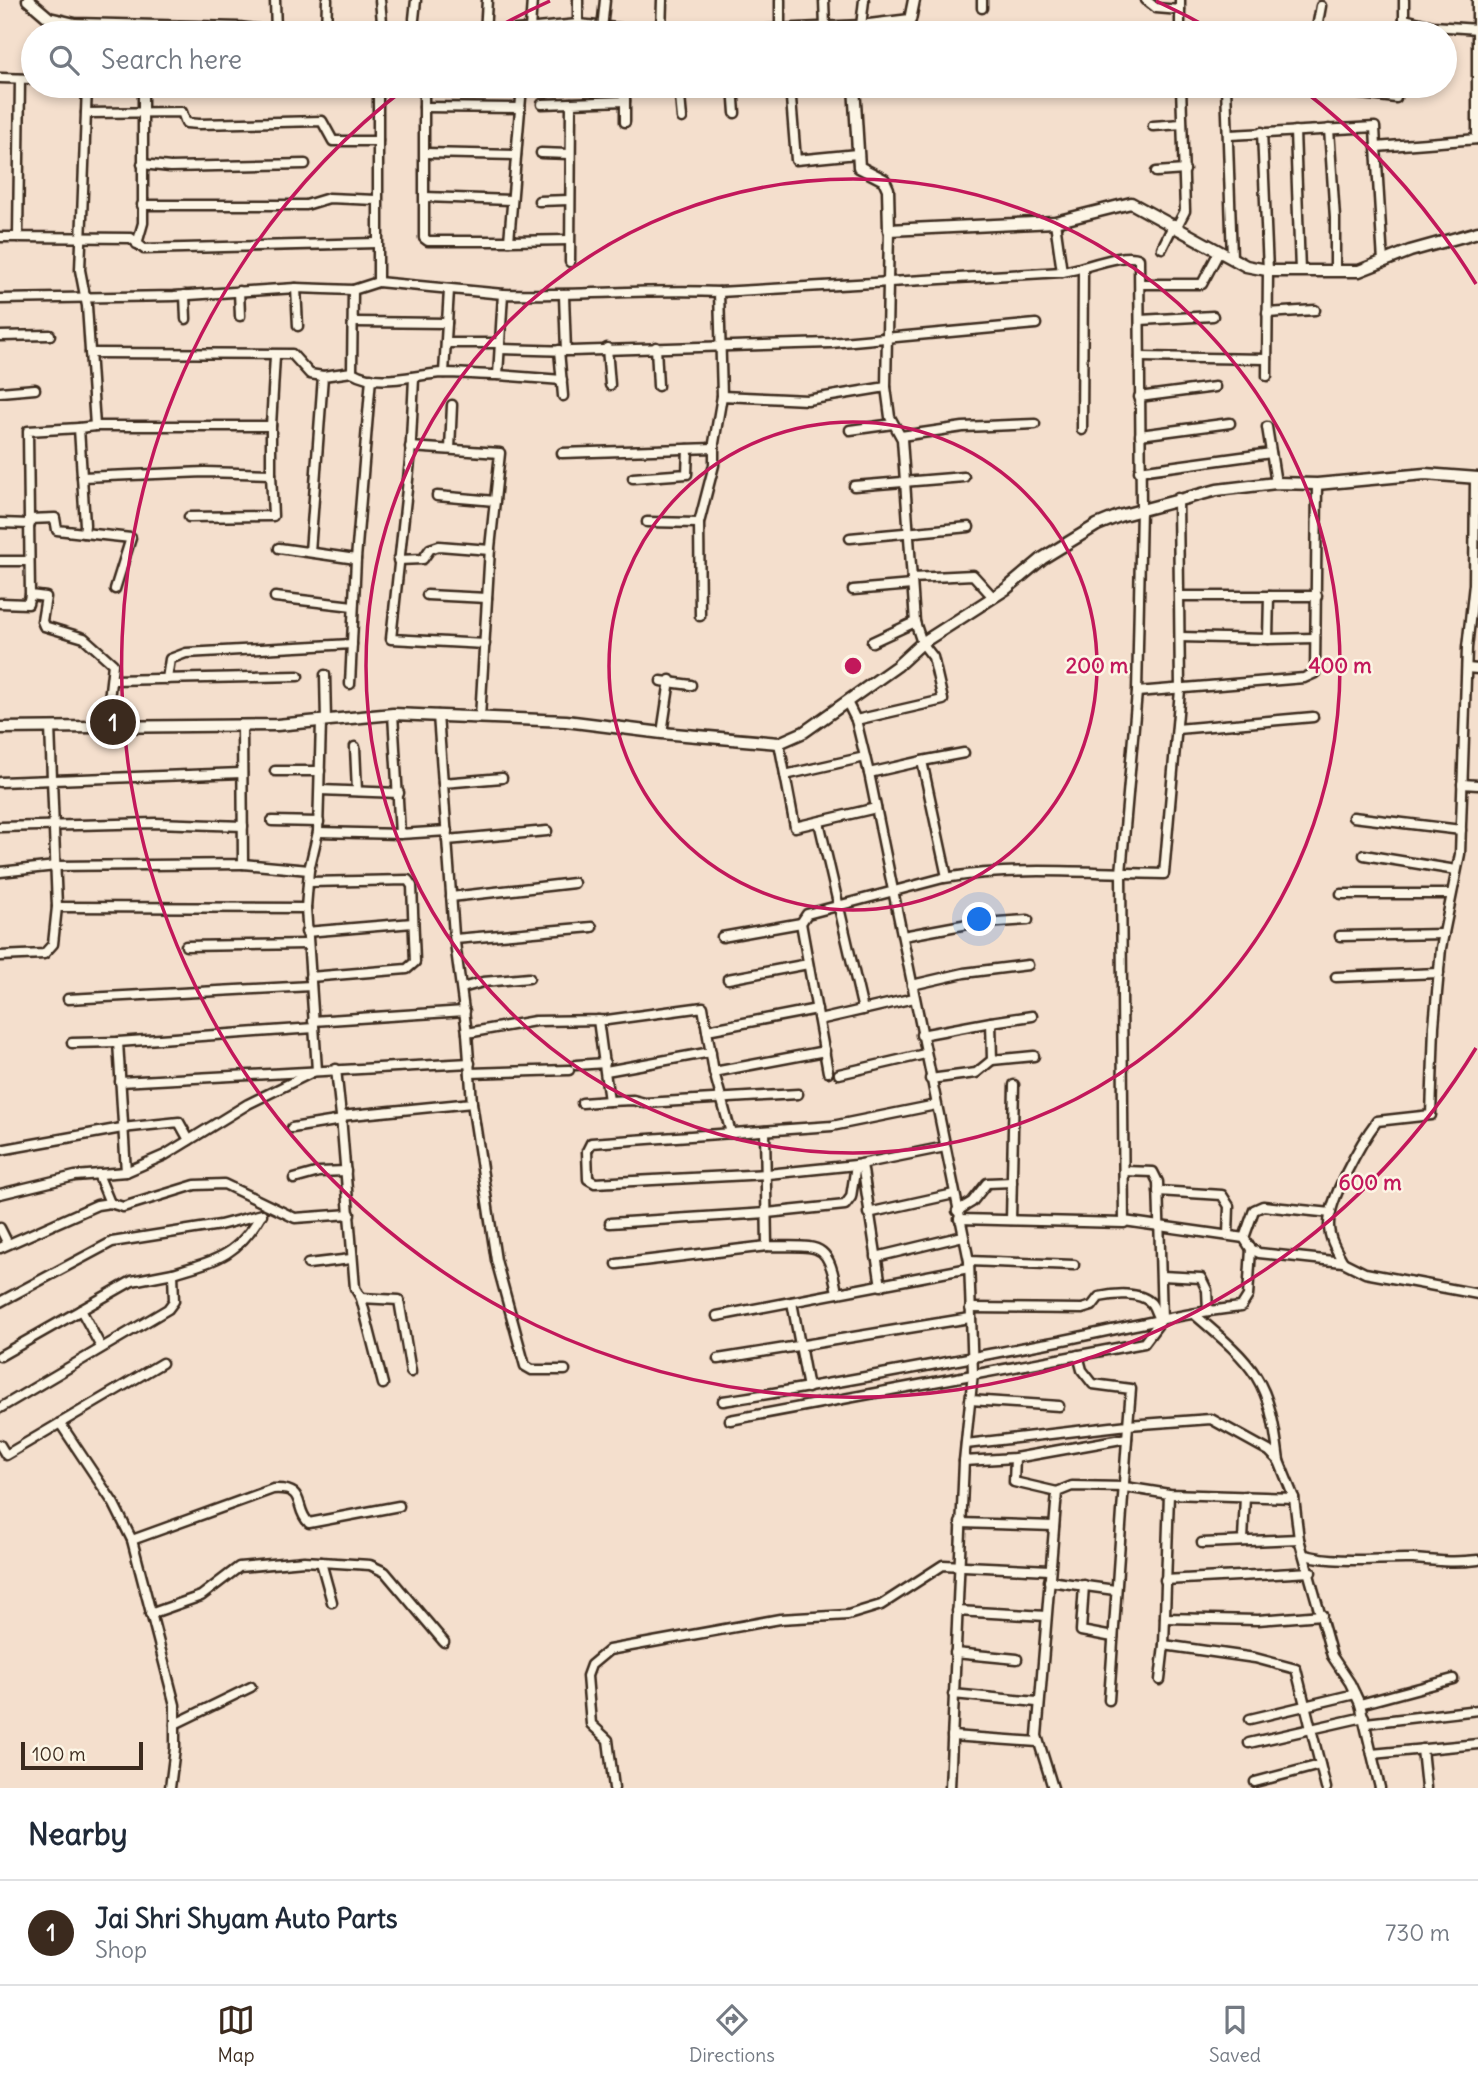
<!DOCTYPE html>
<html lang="en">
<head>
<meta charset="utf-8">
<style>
	body { margin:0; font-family:Delius,sans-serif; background:#f2f2f3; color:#1f2937 }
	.scale { position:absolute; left:21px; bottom:18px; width:122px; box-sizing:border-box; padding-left:7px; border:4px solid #3b2a1e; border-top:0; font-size:19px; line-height:24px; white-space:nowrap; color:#3b2a1e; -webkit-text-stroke:5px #fcf5e5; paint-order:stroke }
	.you { position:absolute; left:980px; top:920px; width:24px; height:24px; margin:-18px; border:5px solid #fff; border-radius:50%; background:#1a73e8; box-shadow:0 0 0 10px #1a73e833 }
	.badge { display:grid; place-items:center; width:46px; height:46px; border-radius:50%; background:#3b2a1e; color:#fff; font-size:23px; font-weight:700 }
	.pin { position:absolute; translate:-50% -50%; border:4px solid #fff; box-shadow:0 2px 7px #0006 }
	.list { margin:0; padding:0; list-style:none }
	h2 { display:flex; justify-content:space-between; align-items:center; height:91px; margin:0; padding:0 28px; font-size:30px }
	h2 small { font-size:23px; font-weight:400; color:#747a83 }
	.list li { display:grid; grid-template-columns:46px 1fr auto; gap:21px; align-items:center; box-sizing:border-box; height:105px; padding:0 28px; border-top:2px solid #e0e1e3 }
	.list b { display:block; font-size:26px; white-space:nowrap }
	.list p { margin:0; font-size:23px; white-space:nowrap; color:#747a83 }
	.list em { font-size:23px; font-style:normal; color:#747a83 }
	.icon { flex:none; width:38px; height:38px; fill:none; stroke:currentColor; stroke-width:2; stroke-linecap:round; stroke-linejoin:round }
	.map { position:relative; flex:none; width:1478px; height:1788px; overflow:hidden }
	.search { position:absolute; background:#fff; box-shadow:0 4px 10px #0003; left:21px; right:21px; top:21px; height:77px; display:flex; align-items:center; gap:18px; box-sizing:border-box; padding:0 24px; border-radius:38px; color:#747a83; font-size:26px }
	.sheet { height:196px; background:#fff }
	nav { display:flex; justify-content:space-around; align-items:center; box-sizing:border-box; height:98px; border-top:2px solid #e0e1e3; background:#fff; font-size:19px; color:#747a83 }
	nav a { display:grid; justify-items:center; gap:4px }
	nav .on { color:#3b2a1e }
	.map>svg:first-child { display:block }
</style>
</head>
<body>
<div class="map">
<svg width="1478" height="1788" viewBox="0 0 1478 1788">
	<rect width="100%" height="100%" fill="#f4dfcd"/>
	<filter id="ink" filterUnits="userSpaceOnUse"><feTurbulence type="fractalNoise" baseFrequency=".0143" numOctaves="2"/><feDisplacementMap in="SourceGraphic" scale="14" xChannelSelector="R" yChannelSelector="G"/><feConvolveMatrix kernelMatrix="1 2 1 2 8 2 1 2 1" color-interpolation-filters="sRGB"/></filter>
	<g filter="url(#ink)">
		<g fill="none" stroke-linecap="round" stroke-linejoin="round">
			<defs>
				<g id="minor">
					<path d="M275 0 276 32"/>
					<path d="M380 0 383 33"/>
					<path d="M824 0 825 27"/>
					<path d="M982 0V8"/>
					<path d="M1146 0 1156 8 1180 10"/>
					<path d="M1180 0V33"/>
					<path d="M1404 0V19L1433 26 1478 29"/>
					<path d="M414 19 416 0"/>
					<path d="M578 25V0"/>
					<path d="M861 26 864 0"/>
					<path d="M530 29 532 0"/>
					<path d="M602 29 605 0"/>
					<path d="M780 30V0"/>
					<path d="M326 33 327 0"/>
					<path d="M485 33 487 0"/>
					<path d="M661 33 662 0"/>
					<path d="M1316 33 1321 6"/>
					<path d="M1403 33 1404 19"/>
					<path d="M0 78 33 79"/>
					<path d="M20 79 18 237 131 238 144 249 377 243"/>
					<path d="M87 86 80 270 87 306 95 426 79 428 85 525 84 533 57 530 55 518 29 519 30 595 46 597 42 621 44 626 84 638 113 664 106 726"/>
					<path d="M424 86V238L428 241H509L522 86"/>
					<path d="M679 86 682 118"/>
					<path d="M733 86 735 113"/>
					<path d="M790 86 796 160 857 154"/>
					<path d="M1226 86 1232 258"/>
					<path d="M1293 86 1396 98 1397 86"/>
					<path d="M625 101V122"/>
					<path d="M542 104 571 103"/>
					<path d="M424 107 520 108"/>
					<path d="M86 113 182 112 186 123 199 124 322 121 333 141H378"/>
					<path d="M1153 126 1182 124"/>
					<path d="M1329 129 1335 218V271"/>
					<path d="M1295 131 1300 271"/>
					<path d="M1262 132 1268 271 1267 376"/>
					<path d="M1230 135 1375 127 1376 147"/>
					<path d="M1477 139V0"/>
					<path d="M425 153 516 155"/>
					<path d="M541 153 569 154"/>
					<path d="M142 164 170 167 305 164"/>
					<path d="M1156 172 1185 170"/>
					<path d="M425 197 511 200"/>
					<path d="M539 201 569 200"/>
					<path d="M142 205H306L329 198 376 200"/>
					<path d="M1177 226 1185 211 1181 86"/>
					<path d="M0 237H18"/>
					<path d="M509 241 569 240"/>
					<path d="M137 244 143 223V86"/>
					<path d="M1162 248 1174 224"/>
					<path d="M570 262 571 103 625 101V86"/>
					<path d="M1383 262 1376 147 1478 139"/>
					<path d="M378 282 503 294"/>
					<path d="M1140 284H1202L1219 252"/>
					<path d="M296 288 298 326"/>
					<path d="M239 291 240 316"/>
					<path d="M719 292 722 396"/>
					<path d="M185 295 186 319"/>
					<path d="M564 296 566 351"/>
					<path d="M0 299 174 296 296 288 353 290"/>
					<path d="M1267 313 1315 310"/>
					<path d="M1140 320 1213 316"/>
					<path d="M355 322 447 323"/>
					<path d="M0 336 50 335"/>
					<path d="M446 343H500"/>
					<path d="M656 347 658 386"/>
					<path d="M607 348 610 385"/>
					<path d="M500 349 571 351 831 343 1036 324"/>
					<path d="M559 350 563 396"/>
					<path d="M90 353 292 354 310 374 323 376 310 552"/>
					<path d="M1140 357 1267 359"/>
					<path d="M352 372C379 388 415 374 443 373 461 373 480 375 498 375L503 294C575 296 647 289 719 292L1062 272"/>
					<path d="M444 373 449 290"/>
					<path d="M498 375 562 380"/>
					<path d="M323 376 352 372 353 290 378 282V86"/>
					<path d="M414 378 410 461 391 639 485 644"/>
					<path d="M0 392 35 389"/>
					<path d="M1139 397 1215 387"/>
					<path d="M95 426H271V474"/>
					<path d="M271 426 275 356"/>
					<path d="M1267 427 1276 483"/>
					<path d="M850 430 893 424"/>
					<path d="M1082 430 1083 270"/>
					<path d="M1140 435 1230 423"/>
					<path d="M901 436 963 427 1035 424"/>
					<path d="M410 447 500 453 490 548 480 718"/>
					<path d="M450 449 452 405"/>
					<path d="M562 453 714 448"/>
					<path d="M1139 471 1271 453"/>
					<path d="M82 477 205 472 271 474 273 516 189 517"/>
					<path d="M633 478 687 474 688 449"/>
					<path d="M1475 478 1474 584 1467 648 1460 854 1441 948 1434 1026 1431 1115 1377 1121C1361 1142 1328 1201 1329 1226 1329 1239 1337 1251 1343 1262L1365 1273 1478 1294"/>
					<path d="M854 486 964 477"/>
					<path d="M437 496 495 501"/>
					<path d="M29 519 28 431 79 428"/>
					<path d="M647 522 699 523"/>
					<path d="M0 523 30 524"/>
					<path d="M84 533 131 538 115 589"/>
					<path d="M850 538 969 527"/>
					<path d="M279 548 356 559"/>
					<path d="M398 560 423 559 430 549 439 546 490 550"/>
					<path d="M0 561H29"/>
					<path d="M912 578 973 575 993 597"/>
					<path d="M853 590 912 585"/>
					<path d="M427 595 487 598"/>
					<path d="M1180 596H1269L1268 639 1180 637"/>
					<path d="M1269 596H1317"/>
					<path d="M275 597 353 606"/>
					<path d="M0 603 28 604 30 595"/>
					<path d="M700 616 699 523 714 465V443L722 396 807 400 886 387"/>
					<path d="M1268 639 1315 638"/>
					<path d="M872 642 915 622"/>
					<path d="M1467 668 1478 669"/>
					<path d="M325 675 326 721"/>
					<path d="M167 679 170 659 186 653 352 644"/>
					<path d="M113 680 298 676"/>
					<path d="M661 681 691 685"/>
					<path d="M350 684 356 559 371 378"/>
					<path d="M1137 692 1304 678 1315 673 1317 484"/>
					<path d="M847 702 856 720 869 773 969 1261 973 1373 964 1461 950 1788"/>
					<path d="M393 714 400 834"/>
					<path d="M438 715 454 935 467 1033 472 1103 496 1260 525 1366 532 1370H565"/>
					<path d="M856 720 943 700 933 657 922 643 915 622 902 439 890 417 886 387 889 230"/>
					<path d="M1177 729 1313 717"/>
					<path d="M662 733 670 680"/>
					<path d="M779 743 795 827 876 808"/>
					<path d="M355 747 357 791"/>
					<path d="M922 761 964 753"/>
					<path d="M275 771H320"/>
					<path d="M785 775 865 757"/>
					<path d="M0 782 242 773"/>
					<path d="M443 783 502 778"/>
					<path d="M1462 784 1478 785"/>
					<path d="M320 790 399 793"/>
					<path d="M1353 817 1461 830"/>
					<path d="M272 821 319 822"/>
					<path d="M819 822 863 1010"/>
					<path d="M0 827 156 823 243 826"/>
					<path d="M318 832 400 834 447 831"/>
					<path d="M447 840 547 831"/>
					<path d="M1364 855 1456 870"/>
					<path d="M243 864 309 870"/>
					<path d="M0 872 56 866 243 864 242 726"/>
					<path d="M944 878C1016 866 1091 873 1164 874L1180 690 1178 498"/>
					<path d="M309 882 408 880 412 886 415 962 407 969 310 977"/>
					<path d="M1341 894H1451"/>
					<path d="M451 897 574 883"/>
					<path d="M57 907 306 908"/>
					<path d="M306 932 413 923"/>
					<path d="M903 936 968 924 1028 920"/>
					<path d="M1340 936 1444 934"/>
					<path d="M722 937 801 923"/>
					<path d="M455 939 592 927"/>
					<path d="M186 946 307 944"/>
					<path d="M0 956 44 954 53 944 57 907 50 727"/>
					<path d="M1336 977 1439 973"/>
					<path d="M728 979 808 964"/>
					<path d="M912 985 964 973 1028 965"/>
					<path d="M462 988 483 982 529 978"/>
					<path d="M68 999 311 986"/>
					<path d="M598 1020 609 1101 633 1100 645 1103 798 1094"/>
					<path d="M819 1020 914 998"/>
					<path d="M313 1021 465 1011"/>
					<path d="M991 1022 1032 1016"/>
					<path d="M707 1030 817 1009"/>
					<path d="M467 1033 535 1021 607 1020 703 1007 714 1072 825 1051"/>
					<path d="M921 1035 991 1022 992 1060 976 1073 930 1079"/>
					<path d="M72 1043 118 1042"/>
					<path d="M992 1060 1034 1056"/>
					<path d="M576 1065 605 1063"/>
					<path d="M336 1069 341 1116 472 1103"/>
					<path d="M606 1071 711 1052"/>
					<path d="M714 1072 731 1133"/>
					<path d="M828 1072 801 923 807 914 947 877 922 761 869 773"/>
					<path d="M470 1073 569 1070"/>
					<path d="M839 1074 925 1054"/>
					<path d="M120 1082 470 1063"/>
					<path d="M582 1103 609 1101"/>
					<path d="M936 1105 832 1126 591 1143 587 1151 588 1179 595 1183 768 1174 856 1165 945 1147"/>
					<path d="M341 1116 355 1288 361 1298 383 1384"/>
					<path d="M292 1128 342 1120"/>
					<path d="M765 1131 767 1246C817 1248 828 1237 837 1293"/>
					<path d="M0 1150 122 1128 179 1122 189 1140"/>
					<path d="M862 1164 881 1286"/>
					<path d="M126 1172 118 1042 314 1028"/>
					<path d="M98 1174 110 1203"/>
					<path d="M294 1179 319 1172 346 1171"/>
					<path d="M1158 1191 1222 1195 1229 1206 1228 1235"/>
					<path d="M0 1194 75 1176 126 1172 165 1155 248 1104 317 1070 306 908 309 870 318 832 321 721"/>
					<path d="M957 1211 972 1202 987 1183 1012 1182"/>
					<path d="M868 1213 954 1194"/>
					<path d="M959 1219 1124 1223 1121 873 1137 692 1141 508 1139 259C1125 251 1081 270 1062 272L1055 222"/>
					<path d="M1011 1220 1014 1085"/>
					<path d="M1124 1221 1244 1238 1251 1249 1259 1253 1343 1262"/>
					<path d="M610 1223 767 1213 845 1205 851 1197 856 1165"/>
					<path d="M0 1228 8 1244"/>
					<path d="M1244 1238 1254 1210 1263 1206 1331 1213"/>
					<path d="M0 1248 97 1205 110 1203 123 1207 195 1185 224 1184 295 1218 350 1214"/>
					<path d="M876 1257 963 1236"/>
					<path d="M969 1261 1074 1265"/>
					<path d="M308 1264 351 1259"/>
					<path d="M617 1264 767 1246"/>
					<path d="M1162 1276 1201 1278 1207 1290 1208 1311"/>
					<path d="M361 1298 399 1300 411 1372"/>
					<path d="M0 1302 112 1242 220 1225 262 1214"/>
					<path d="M792 1302 808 1388"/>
					<path d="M970 1308 1082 1309 1092 1306 1099 1297C1113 1294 1140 1291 1151 1303 1154 1306 1156 1314 1159 1319"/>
					<path d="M81 1310 132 1281 173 1273"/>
					<path d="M1194 1314C1256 1367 1269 1378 1279 1461"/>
					<path d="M717 1316 969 1268"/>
					<path d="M0 1356 81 1310 101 1347"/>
					<path d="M718 1359 970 1318"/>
					<path d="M970 1400 1059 1406"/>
					<path d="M723 1401C830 1385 936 1364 1042 1344 1109 1332 1173 1314 1241 1307L1248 1296 1251 1249"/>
					<path d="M0 1408 168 1309 174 1301 173 1273C217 1260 237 1256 261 1215"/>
					<path d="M730 1420 1144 1343 1162 1319 1158 1182 1153 1172 1125 1171"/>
					<path d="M60 1423 114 1504 132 1540 175 1705V1748L170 1788"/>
					<path d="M966 1444 1128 1425 1131 1389 1093 1384 1082 1370 1078 1355"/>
					<path d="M0 1445 6 1455 162 1363"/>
					<path d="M1015 1458 1014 1482 1057 1492"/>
					<path d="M964 1461 1015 1458 1127 1438"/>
					<path d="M960 1523 1054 1526"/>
					<path d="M132 1540 273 1489C308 1487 293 1508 309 1523L399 1506"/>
					<path d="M1243 1541 1245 1496"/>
					<path d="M1202 1543 1299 1539"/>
					<path d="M1305 1555C1341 1564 1377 1558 1413 1559 1437 1561 1454 1563 1478 1560"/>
					<path d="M321 1562 332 1602"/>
					<path d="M1165 1580 1311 1572"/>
					<path d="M1049 1581 1115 1590"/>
					<path d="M1084 1585 1081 1631 1113 1637"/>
					<path d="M957 1611 1046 1616"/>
					<path d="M150 1614 201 1596 239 1567 304 1561 370 1565 385 1572 444 1642"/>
					<path d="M1165 1618 1258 1620 1322 1615"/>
					<path d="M1164 1645 1255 1658 1296 1669 1326 1788"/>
					<path d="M955 1653 1017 1659"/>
					<path d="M1160 1680 1164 1645 1169 1494"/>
					<path d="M953 1694 1037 1702"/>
					<path d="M1109 1700 1128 1425 1211 1419 1269 1451 1279 1461 1294 1498 1299 1539 1332 1656 1350 1683 1360 1704 1380 1788"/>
					<path d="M1360 1704 1453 1679"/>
					<path d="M1250 1719 1355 1694"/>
					<path d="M1366 1723 1478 1710"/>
					<path d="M175 1724 251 1687"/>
					<path d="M952 1736 1038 1742"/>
					<path d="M1249 1743 1364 1717"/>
					<path d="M1422 1749 1426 1788"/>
					<path d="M1372 1754 1478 1744"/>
					<path d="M1255 1782 1320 1765"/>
					<path d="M614 1788 608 1740 591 1724 587 1676 591 1665 609 1650 780 1619 848 1615 881 1605 943 1565 1050 1570"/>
					<path d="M1053 1788 1037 1736 1057 1492 1072 1486 1125 1487 1169 1494 1294 1498"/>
				</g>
				<g id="tertiary">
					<path d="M28 0 49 18 75 24 239 28 280 33"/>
					<path d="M496 33 578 25 656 33"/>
					<path d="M712 33 861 26 910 20 914 0"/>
					<path d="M854 86 859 167 884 180 888 189 889 230 1055 222 1131 203 1246 266 1272 271H1359L1410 251 1478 232"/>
					<path d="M0 728 277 725 393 714 566 721 662 733 779 743 804 732 897 666 922 643 1006 589 1043 558 1097 525 1119 516 1217 490 1276 483 1317 484 1425 474 1478 478"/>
				</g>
			</defs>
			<use href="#minor" stroke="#3b2a1e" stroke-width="13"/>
			<use href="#tertiary" stroke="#3b2a1e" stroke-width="15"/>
			<use href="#minor" stroke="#fcf5e5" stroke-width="8"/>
			<use href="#tertiary" stroke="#fcf5e5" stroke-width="10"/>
		</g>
	</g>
	<g fill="none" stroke="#c2185b" stroke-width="3.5">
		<circle cx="853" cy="666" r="244"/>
		<circle cx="853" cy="666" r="487"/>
		<path d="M1476 1048A731 731 0 1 1 408 86M487 33A731 731 0 0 1 550 1M1156 1A731 731 0 0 1 1218 33M1298 86A731 731 0 0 1 1476 284"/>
	</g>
	<circle cx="853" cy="666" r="10" fill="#c2185b" stroke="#fcf5e5" stroke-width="3.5"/>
	<g font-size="21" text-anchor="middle" font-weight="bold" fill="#c2185b" stroke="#fcf5e5" stroke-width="5" stroke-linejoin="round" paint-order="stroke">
		<text x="1097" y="673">200 m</text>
		<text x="1340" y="673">400 m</text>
		<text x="1370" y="1190">600 m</text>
	</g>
</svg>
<div class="scale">100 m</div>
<div class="you"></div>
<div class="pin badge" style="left:113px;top:722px">1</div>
<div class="search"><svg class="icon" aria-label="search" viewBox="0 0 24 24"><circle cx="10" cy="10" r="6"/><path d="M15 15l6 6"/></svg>Search here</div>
</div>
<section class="sheet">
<h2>Nearby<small></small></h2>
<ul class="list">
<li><span class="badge">1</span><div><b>Jai Shri Shyam Auto Parts</b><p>Shop</p></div><em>730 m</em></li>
</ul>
</section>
<nav>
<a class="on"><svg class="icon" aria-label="map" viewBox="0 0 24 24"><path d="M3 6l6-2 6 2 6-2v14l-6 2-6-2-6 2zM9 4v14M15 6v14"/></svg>Map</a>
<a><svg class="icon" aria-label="directions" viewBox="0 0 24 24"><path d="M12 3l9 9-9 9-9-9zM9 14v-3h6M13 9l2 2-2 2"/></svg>Directions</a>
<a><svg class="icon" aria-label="saved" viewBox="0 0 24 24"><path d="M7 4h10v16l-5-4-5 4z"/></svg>Saved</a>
</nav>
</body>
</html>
